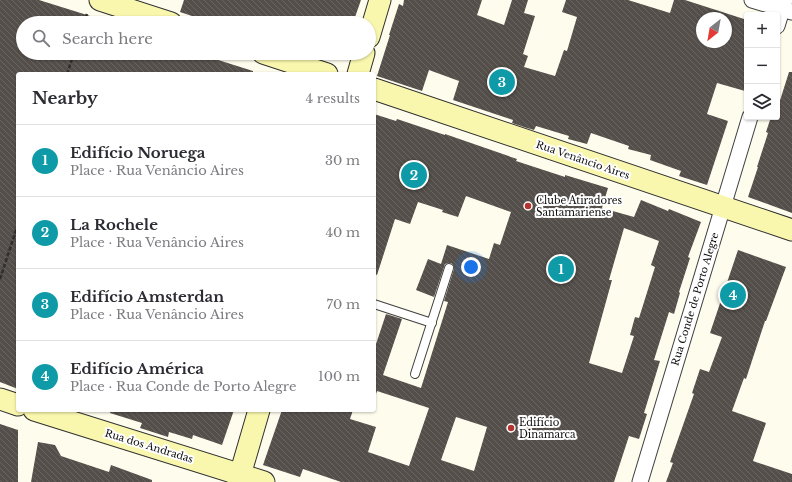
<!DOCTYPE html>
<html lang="en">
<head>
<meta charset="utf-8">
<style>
	body { margin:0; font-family:"Libre Baskerville",serif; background:#f7f7f7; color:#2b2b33 }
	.controls { position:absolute; right:12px; top:12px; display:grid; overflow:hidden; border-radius:4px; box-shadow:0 1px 3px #0004 }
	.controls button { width:36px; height:36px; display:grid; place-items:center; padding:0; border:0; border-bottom:1px solid #e1e1e2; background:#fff; color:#2b2b33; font:20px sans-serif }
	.compass { position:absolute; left:696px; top:12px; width:36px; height:36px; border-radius:50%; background:#fff; box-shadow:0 1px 3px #0004; rotate:211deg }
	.you { position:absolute; left:471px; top:267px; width:14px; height:14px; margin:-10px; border:3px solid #fff; border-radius:50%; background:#1a73e8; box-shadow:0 0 0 6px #1a73e833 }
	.badge { display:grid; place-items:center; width:26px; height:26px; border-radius:50%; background:#b2332f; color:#fff; font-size:13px; font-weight:700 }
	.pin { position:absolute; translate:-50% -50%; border:2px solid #fff; box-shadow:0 1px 4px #0006 }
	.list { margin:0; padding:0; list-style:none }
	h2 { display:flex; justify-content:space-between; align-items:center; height:52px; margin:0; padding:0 16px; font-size:17px }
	h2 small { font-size:13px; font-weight:400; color:#7c7c81 }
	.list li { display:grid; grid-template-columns:26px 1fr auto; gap:12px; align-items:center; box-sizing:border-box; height:72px; padding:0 16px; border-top:1px solid #e1e1e2 }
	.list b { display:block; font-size:15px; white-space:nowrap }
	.list p { margin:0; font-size:13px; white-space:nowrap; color:#7c7c81 }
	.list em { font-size:13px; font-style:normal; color:#7c7c81 }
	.icon { flex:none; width:22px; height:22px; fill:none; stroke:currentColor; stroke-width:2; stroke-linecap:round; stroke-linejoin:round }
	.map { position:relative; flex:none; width:792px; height:482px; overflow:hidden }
	.search { position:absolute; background:#fff; box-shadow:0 1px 3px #0004; left:16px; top:16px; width:360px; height:44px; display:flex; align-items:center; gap:10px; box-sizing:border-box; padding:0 14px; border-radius:22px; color:#7c7c81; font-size:15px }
	.panel { position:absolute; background:#fff; box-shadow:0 1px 3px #0004; left:16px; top:72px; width:360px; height:340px; border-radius:4px }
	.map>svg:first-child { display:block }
</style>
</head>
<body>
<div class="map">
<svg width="792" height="482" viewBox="0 0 792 482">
	<defs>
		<pattern id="building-back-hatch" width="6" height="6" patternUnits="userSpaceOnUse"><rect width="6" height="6" fill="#544f4a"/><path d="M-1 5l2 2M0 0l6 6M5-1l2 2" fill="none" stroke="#686460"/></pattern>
	</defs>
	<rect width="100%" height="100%" fill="#fefced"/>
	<g fill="url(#building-back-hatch)" fill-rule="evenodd">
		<path d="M0 0H39L103 20 102 23H23V53H196L253 71V74H18V389L0 382Z"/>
		<path d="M184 0H361L353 23H215L196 16 195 17 180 12Z"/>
		<path d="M404 0H482L477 15 504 25 512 0H528L524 13 535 16 523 54 528 56 524 67 555 76 564 50 567 51 577 17 562 12 566 0H628L670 13 674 0H685L747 20V84L745 91 717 83 707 114 728 121 707 185 679 176 681 171 650 160 651 155 628 149 629 146 591 133 587 144 568 139 569 136 536 126 534 130 527 128 512 123 513 120 453 100 459 81 429 70 422 91 377 76 390 35H389L399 4 403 6ZM702 18H726V42H702Z"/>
		<path d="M789 72H792V213L748 197 758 167H757L768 133 766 132 771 117H777V110Z"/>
		<path d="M374 114 396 121 397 119 445 135V134L517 159 516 161 565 177V175L608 188 602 208 634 217 641 200 668 211 669 209 701 222 688 257 690 258 679 292 680 293 674 314 669 312 654 360 660 361 644 413 647 414 639 439 629 436 614 482H341L303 469 300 477 263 465 282 410H353L350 419 376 427 368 452 409 466 429 408 377 391 376 394 374 393V350L386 314 402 319 383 375 421 388 448 302 444 301 454 269 453 265 451 263H448L445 264 434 297 416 290 428 259 441 264 447 245 489 259 494 243 500 245 511 212 466 196 458 217 442 212 443 210 418 202 410 224 395 219 377 275 374 274ZM624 228 659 241 651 265 655 267 639 318 635 317 630 335 634 336 622 373 589 363 612 280H609ZM456 417 487 427 474 471 441 460Z"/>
		<path d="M738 250 786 267 766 321H765L746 379 744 378 732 411 766 423 753 461 792 474V482H666L673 463 670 462 694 394 692 393 700 369 709 372 722 337 710 333Z"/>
		<path d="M111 410H234L222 445 193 435 192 439 169 432 168 437 140 428 142 423 110 413Z"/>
		<path d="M0 424 18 430V482H0Z"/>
		<path d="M38 442 55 445 61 456 109 472 111 465 152 480V482H31Z"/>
	</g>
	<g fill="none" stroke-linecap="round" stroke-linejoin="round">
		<defs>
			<g id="lane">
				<path d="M374 304 432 323"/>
				<path d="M415 374 449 268"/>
			</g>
			<g id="street">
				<path d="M752 0 792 12"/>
				<path d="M777 26 785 0"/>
				<path d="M640 482 750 117"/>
			</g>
			<g id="secondary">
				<path d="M100 0 171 23"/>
				<path d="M369 37 380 0"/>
				<path d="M263 53 327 74"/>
				<path d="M358 74 364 53"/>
				<path d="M374 89 792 230"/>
				<path d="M0 399 18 405"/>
				<path d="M34 410 264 482"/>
				<path d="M238 482 259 410"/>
			</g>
		</defs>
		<use href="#lane" stroke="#404040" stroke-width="10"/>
		<use href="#street" stroke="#404040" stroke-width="17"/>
		<use href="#secondary" stroke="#2f2f2f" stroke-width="23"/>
		<g stroke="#2f2f2f" stroke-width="2.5" stroke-dasharray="4 2" stroke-linecap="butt">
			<path d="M84 23 87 14"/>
			<path d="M67 74 74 53"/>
			<path d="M0 279 18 224"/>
		</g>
		<use href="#lane" stroke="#fff" stroke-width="8"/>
		<use href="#street" stroke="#fff" stroke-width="15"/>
		<use href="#secondary" stroke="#f9f7ad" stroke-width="21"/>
	</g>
	<g fill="#b2332f" stroke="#fff" stroke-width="1.5">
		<circle cx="528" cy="206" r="4"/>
		<circle cx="511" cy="428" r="4"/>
	</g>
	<g text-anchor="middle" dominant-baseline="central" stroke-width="4" stroke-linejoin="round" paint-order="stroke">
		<g font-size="10" fill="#0d0d0d" stroke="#fff">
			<text transform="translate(583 160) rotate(19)">Rua Venâncio Aires</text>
			<text transform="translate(695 299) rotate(-73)">Rua Conde de Porto Alegre</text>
			<text transform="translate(149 446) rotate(17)">Rua dos Andradas</text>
		</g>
		<g font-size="10" fill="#0d0d0d" stroke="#fff" text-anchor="start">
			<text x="536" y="200">Clube Atiradores<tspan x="536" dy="12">Santamariense</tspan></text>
			<text x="519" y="422">Edifício<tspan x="519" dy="12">Dinamarca</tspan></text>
		</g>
	</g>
</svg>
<div class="controls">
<button>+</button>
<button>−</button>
<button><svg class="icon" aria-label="layers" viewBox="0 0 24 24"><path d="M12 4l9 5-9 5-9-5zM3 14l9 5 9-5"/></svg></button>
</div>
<svg class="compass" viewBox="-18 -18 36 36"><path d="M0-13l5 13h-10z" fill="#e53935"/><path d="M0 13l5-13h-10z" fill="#7c7c81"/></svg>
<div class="you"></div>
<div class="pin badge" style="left:561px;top:269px;background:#0f9aa8">1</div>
<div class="pin badge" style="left:414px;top:175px;background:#0f9aa8">2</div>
<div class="pin badge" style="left:502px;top:82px;background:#0f9aa8">3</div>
<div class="pin badge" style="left:733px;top:295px;background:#0f9aa8">4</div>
<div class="search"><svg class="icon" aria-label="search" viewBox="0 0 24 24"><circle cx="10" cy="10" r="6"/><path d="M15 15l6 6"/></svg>Search here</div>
<section class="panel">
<h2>Nearby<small>4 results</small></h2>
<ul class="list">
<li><span class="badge" style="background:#0f9aa8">1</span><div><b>Edifício Noruega</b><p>Place · Rua Venâncio Aires</p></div><em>30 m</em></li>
<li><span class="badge" style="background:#0f9aa8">2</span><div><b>La Rochele</b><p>Place · Rua Venâncio Aires</p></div><em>40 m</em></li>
<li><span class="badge" style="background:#0f9aa8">3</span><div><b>Edifício Amsterdan</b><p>Place · Rua Venâncio Aires</p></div><em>70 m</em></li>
<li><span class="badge" style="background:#0f9aa8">4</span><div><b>Edifício América</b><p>Place · Rua Conde de Porto Alegre</p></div><em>100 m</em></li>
</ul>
</section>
</div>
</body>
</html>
